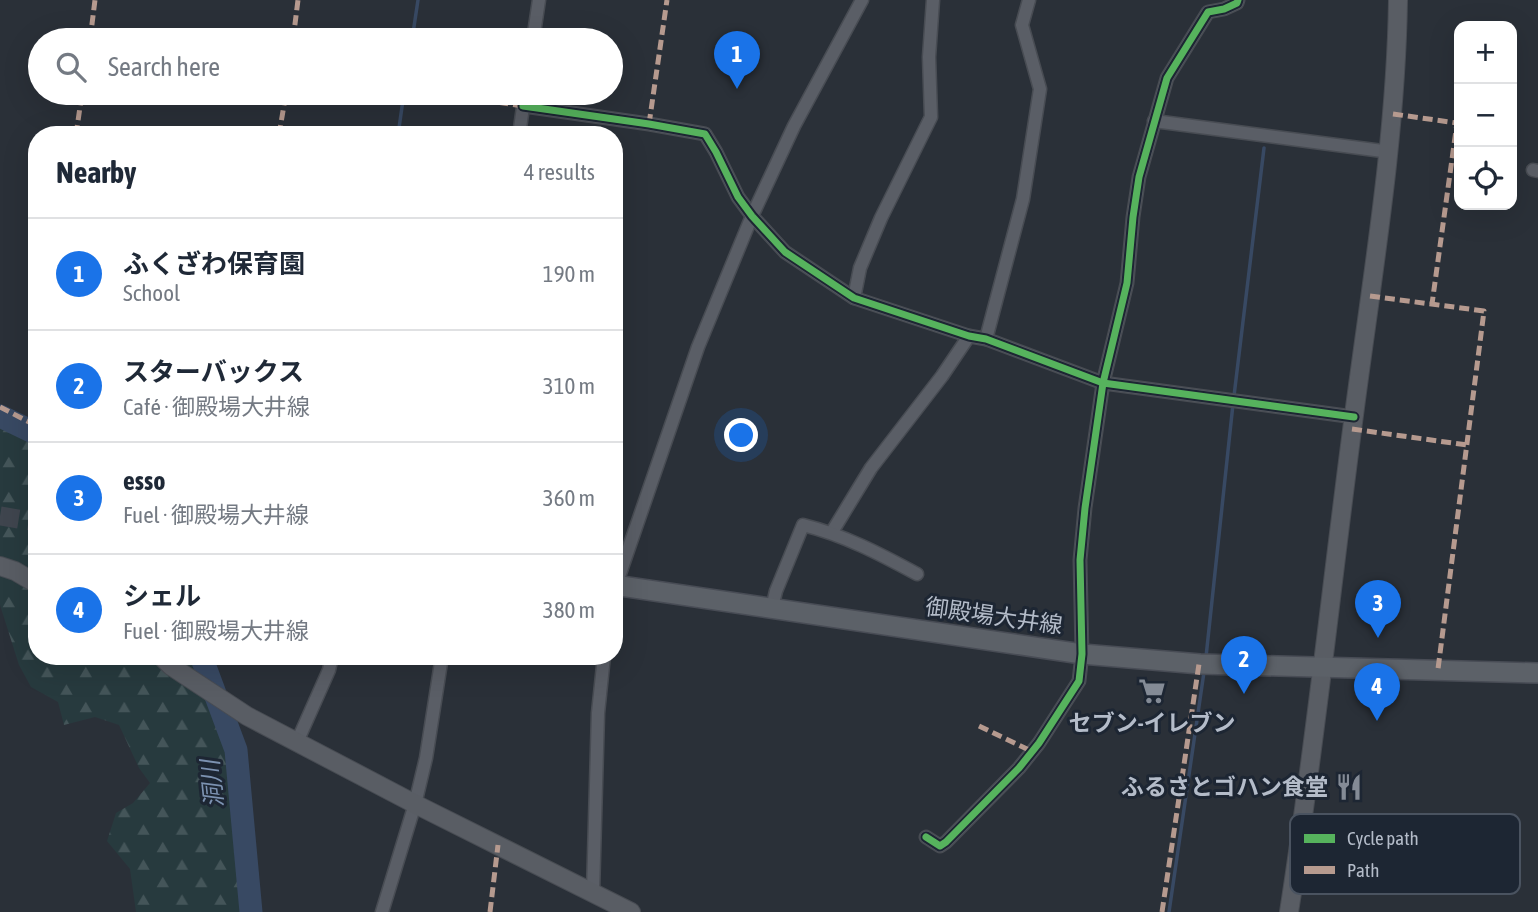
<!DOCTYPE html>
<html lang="en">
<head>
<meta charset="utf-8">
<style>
	body { margin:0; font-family:"Asap Condensed","Noto Sans JP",sans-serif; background:#f6f6f7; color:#1f2937 }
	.controls { position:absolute; right:21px; top:21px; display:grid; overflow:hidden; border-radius:14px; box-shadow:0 7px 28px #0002 }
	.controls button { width:63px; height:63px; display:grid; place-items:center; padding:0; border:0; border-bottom:2px solid #e0e1e3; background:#fff; color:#1f2937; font:35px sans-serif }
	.you { position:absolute; left:742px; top:436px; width:24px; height:24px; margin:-18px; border:5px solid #fff; border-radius:50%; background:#1a73e8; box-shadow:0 0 0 10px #1a73e833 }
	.badge { display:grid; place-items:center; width:46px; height:46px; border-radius:50%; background:#1a73e8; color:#fff; font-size:23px; font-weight:700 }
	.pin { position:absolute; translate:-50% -58px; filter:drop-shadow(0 2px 4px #0008) }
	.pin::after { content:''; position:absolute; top:37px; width:24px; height:21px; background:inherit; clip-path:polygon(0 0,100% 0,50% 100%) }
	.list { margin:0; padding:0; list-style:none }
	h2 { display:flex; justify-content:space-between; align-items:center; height:91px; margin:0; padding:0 28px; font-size:30px }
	h2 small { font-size:23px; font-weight:400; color:#747a83 }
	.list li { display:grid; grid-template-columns:46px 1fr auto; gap:21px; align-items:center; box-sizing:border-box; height:112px; padding:0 28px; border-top:2px solid #e0e1e3 }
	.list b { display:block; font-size:26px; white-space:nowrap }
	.list p { margin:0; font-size:23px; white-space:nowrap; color:#747a83 }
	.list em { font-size:23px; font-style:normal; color:#747a83 }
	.icon { flex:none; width:38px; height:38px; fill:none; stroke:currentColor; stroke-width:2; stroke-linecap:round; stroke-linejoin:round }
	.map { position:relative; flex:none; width:1538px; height:912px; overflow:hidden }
	.search { position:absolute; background:#fff; box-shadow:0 7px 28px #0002; left:28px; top:28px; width:595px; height:77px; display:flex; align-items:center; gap:18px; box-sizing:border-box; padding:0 24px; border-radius:38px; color:#747a83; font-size:26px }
	.panel { position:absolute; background:#fff; box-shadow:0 7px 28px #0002; left:28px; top:126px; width:595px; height:539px; border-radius:28px }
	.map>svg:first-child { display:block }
</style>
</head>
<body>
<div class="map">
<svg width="1538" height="912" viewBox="0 0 1538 912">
	<defs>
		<pattern id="forest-firs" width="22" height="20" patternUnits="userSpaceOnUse" patternTransform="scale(1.75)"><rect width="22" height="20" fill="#273a3e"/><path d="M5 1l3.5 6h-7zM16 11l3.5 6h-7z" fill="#445559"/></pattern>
	</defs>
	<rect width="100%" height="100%" fill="#2a3038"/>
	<path fill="url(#forest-firs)" d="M0 423 37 443V656H187L197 668 230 757 242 912H136L130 869 107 841 116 813 133 803 150 783 139 768 119 725 95 717 64 725 58 702 31 687 19 665 0 605Z"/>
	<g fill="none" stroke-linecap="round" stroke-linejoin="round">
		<g stroke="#384963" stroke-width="3.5">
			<path d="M412 40 418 0"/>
			<path d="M398 135 404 93"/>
			<path d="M1234 396 1264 148"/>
			<path d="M1206 657 1233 404"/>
			<path d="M1169 912 1204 672"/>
		</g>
		<g stroke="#384963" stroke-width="23">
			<path d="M0 416 37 434"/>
			<path d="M201 656 236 750 251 912"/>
		</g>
		<path stroke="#3f454e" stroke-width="19" stroke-dasharray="19 10" stroke-linecap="butt" d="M0 516 37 522"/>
		<defs>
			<g id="street">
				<path d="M533 40 539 0"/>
				<path d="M523 106 649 124 705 134 716 152 738 197 752 216 785 252 854 298 969 336 986 339 1103 383 1354 417"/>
				<path d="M1154 121 1390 152"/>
				<path d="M519 135 525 93"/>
				<path d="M1533 170 1538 171"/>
				<path d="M854 298 860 268 881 218 931 117 929 57 933 0"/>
				<path d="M986 339 1023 199 1040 89 1022 25 1029 0"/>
				<path d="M832 532 871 468 942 376 969 336"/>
				<path d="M614 591 698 347 752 216 794 126 862 0"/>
				<path d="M772 608 776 591 803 525C844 535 880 554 917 574"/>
				<path d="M297 742 329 670 332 656"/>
				<path d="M926 837 940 846 946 842 1019 768 1039 743 1079 681 1082 654 1080 560 1085 508 1103 383 1127 283 1133 217 1139 177 1167 78 1208 12 1224 9 1237 3 1238 0"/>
				<path d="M593 892 598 713 604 656"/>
				<path d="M382 912 415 804 426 758 442 656"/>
			</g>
			<g id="secondary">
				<path d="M0 566 15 571 37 584"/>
				<path d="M161 656 171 666 247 716 415 804 631 912"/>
				<path d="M1289 912C1315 747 1332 580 1354 415 1372 277 1396 139 1398 0"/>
			</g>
			<path id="primary" d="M614 585 1082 654 1200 664 1538 673"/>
		</defs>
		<use href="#street" stroke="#484c53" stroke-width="15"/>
		<use href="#secondary" stroke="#484c53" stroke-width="20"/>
		<use href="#primary" stroke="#484c55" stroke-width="22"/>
		<use href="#street" stroke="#5a5e66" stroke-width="12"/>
		<use href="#secondary" stroke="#595d64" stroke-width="18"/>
		<use href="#primary" stroke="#5c6168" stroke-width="19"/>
		<g stroke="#b69a8f" stroke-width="5" stroke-dasharray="10 5" stroke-linecap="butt">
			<path d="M90 40 95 0"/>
			<path d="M293 40 298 0"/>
			<path d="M439 93 523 106"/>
			<path d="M1393 114 1457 123 1432 304"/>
			<path d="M649 124 667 0"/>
			<path d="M76 135 82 93"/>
			<path d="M279 135 286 93"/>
			<path d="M1370 296 1484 311 1438 669"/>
			<path d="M0 407 37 426"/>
			<path d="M35 426 37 412"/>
			<path d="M1352 429 1467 445"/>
			<path d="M979 726 1033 752"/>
			<path d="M490 912 498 845"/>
			<path d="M1162 912 1199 664"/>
		</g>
		<defs>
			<g id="cycleway">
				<path d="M523 106 649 124 705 134 716 152 738 197 752 216 785 252 854 298 969 336 986 339 1103 383 1354 417"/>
				<path d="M926 837 940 846 946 842 1019 768 1039 743 1079 681 1082 654 1080 560 1085 508 1103 383 1127 283 1133 217 1139 177 1167 78 1208 12 1224 9 1237 3 1238 0"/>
			</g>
		</defs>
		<use href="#cycleway" stroke="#1d2633" stroke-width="11"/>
		<use href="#cycleway" stroke="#56b35d" stroke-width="7"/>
	</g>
	<defs>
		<symbol id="supermarket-bare" viewBox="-9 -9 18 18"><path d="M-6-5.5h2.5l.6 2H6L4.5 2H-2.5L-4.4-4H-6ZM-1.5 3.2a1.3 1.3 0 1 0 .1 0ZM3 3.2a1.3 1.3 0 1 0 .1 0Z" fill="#848b96" stroke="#1d2633" stroke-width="2.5" paint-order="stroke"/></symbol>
		<symbol id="restaurant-bare" viewBox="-9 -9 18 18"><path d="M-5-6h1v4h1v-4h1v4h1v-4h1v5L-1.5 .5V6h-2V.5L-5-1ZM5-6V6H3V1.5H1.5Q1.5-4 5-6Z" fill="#848b96" stroke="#1d2633" stroke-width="2.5" paint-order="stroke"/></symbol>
	</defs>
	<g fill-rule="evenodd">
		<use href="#supermarket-bare" x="1133" y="672" width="38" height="38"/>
		<use href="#restaurant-bare" x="1330" y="768" width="38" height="38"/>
	</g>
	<g text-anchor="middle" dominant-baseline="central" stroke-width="6" stroke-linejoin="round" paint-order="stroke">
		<g font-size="23" fill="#b4bcc9" stroke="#1d2633">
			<text transform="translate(994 616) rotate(8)">御殿場大井線</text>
		</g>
		<g font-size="23" font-weight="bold" fill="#b4bcc9" stroke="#1d2633">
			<text x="1152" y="723">セブン-イレブン</text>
			<text x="1328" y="787" text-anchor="end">ふるさとゴハン食堂</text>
		</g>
		<g font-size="24" font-style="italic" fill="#7c92b1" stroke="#1d2633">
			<text transform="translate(212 784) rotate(-96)">洞川</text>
		</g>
	</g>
	<rect x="1290" y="814" width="230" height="80" rx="10" fill="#1d2633" stroke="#4a5360" stroke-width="2"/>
	<rect x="1304" y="834" width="31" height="9" fill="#56b35d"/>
	<rect x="1304" y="866" width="31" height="8" fill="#b69a8f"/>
	<g font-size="19" fill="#b4bcc9">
		<text x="1347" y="845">Cycle path</text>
		<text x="1347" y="877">Path</text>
	</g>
</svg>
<div class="controls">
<button>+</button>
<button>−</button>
<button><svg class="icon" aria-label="locate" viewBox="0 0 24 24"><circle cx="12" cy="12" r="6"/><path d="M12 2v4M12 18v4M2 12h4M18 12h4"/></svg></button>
</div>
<div class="you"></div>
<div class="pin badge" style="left:737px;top:89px">1</div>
<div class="pin badge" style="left:1244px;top:694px">2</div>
<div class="pin badge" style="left:1378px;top:638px">3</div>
<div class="pin badge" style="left:1377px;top:721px">4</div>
<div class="search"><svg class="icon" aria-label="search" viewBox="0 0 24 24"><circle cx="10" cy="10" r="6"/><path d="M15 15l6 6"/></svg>Search here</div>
<section class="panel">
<h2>Nearby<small>4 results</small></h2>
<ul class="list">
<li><span class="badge">1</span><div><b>ふくざわ保育園</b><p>School</p></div><em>190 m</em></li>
<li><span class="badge">2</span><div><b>スターバックス</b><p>Café · 御殿場大井線</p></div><em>310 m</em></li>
<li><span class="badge">3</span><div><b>esso</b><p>Fuel · 御殿場大井線</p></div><em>360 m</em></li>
<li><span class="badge">4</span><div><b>シェル</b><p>Fuel · 御殿場大井線</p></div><em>380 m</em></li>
</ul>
</section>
</div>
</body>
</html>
